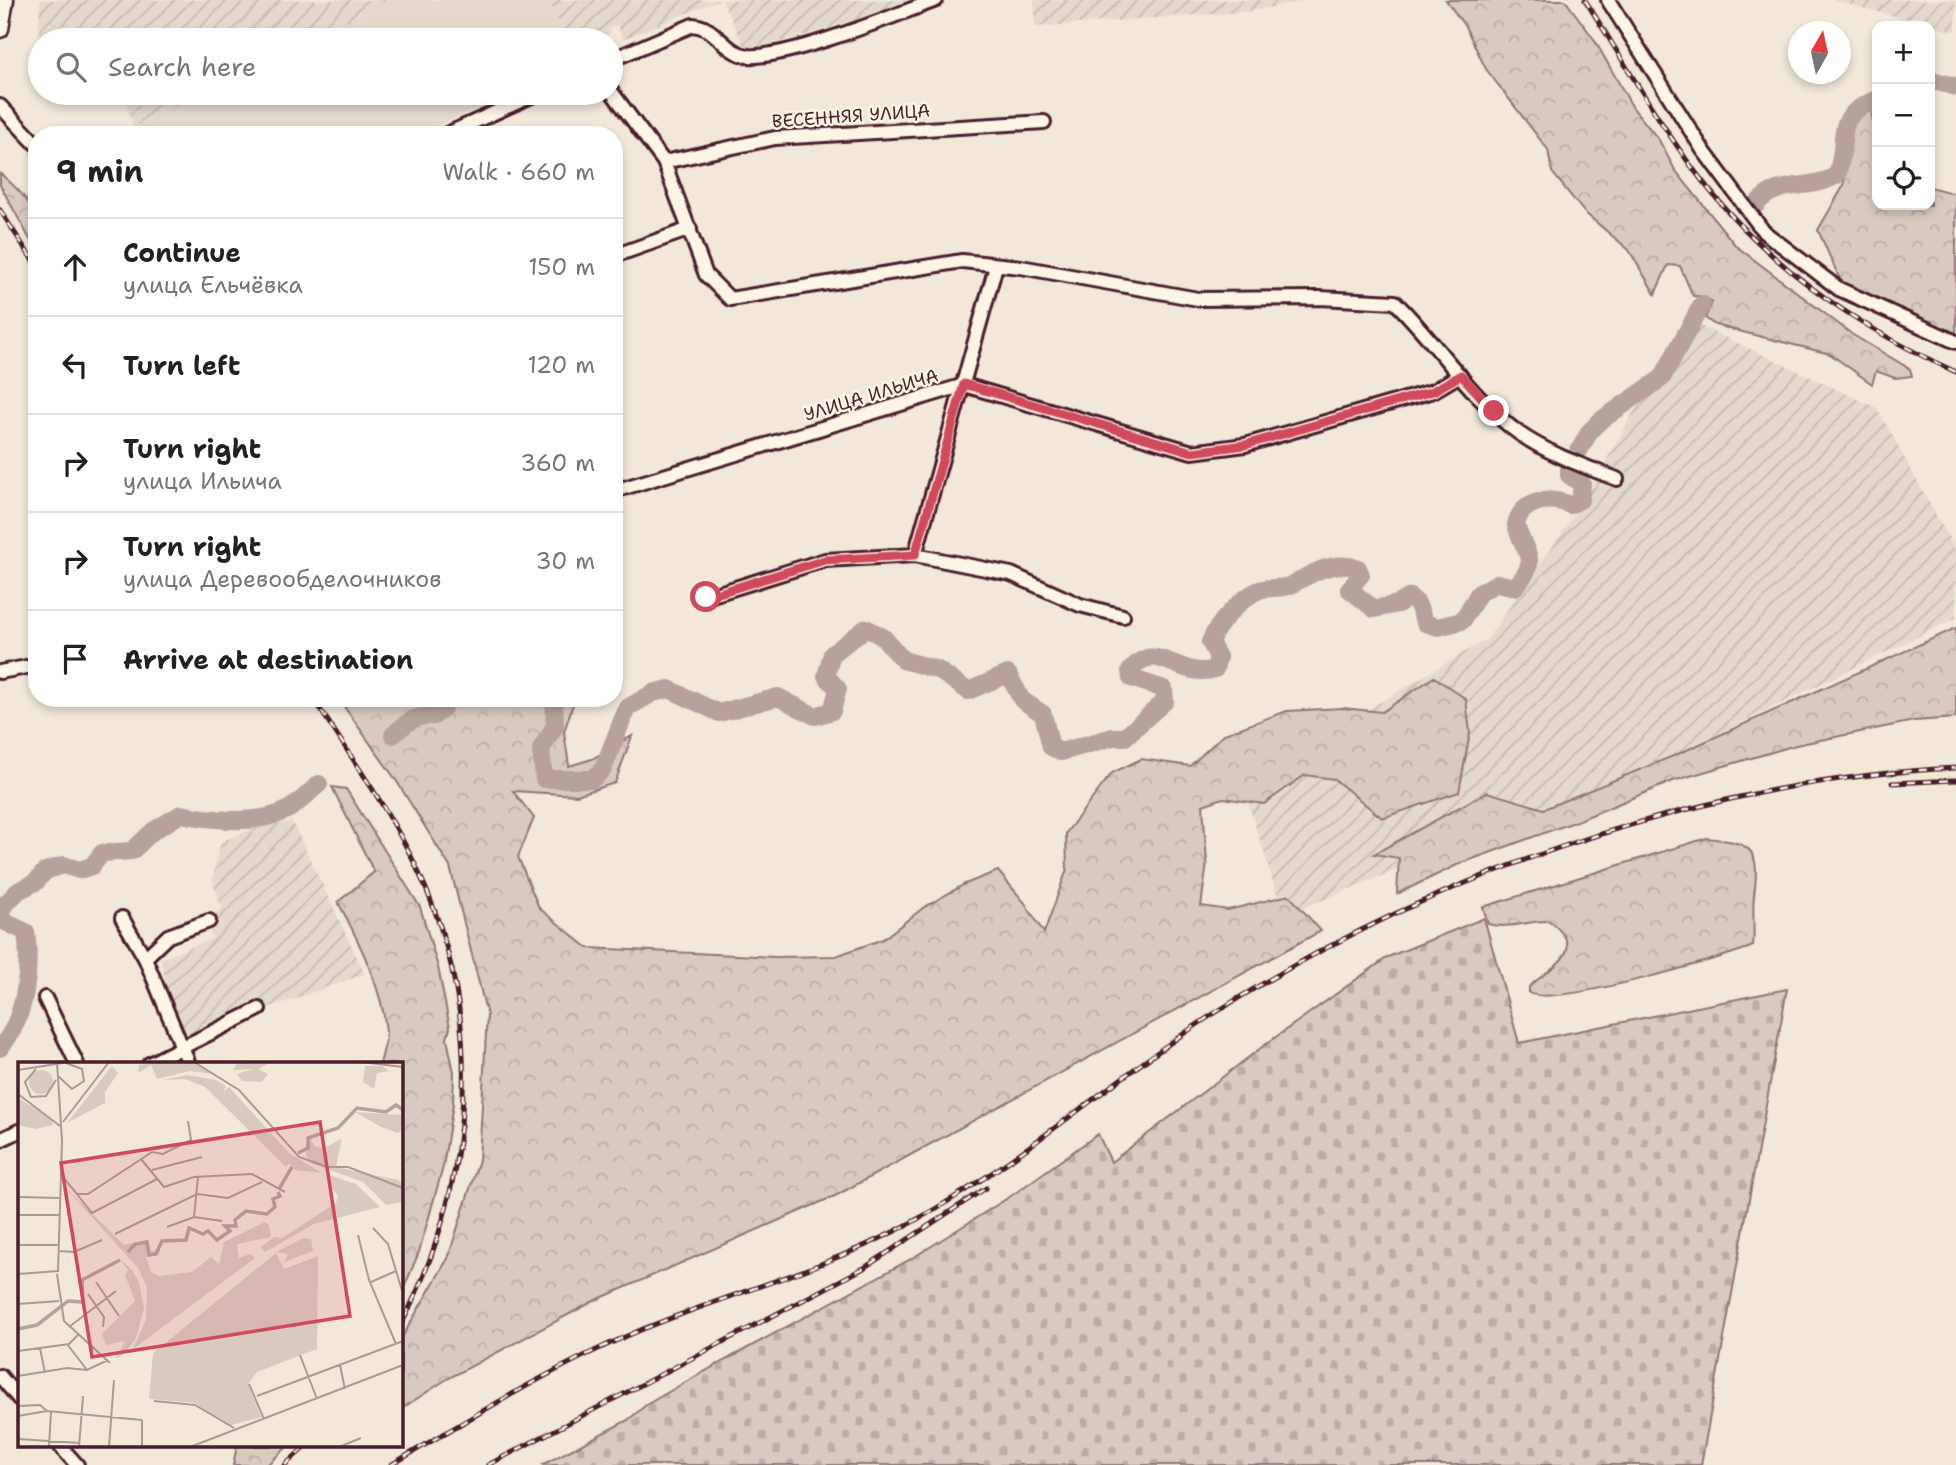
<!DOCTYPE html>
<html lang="en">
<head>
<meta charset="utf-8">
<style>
	body { margin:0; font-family:"Shantell Sans",sans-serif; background:#f2f2f2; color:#202124 }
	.controls { position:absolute; right:21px; top:21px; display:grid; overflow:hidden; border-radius:14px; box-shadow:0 4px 10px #0003 }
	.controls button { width:63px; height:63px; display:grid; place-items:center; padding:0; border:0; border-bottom:2px solid #e0e0e0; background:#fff; color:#202124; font:35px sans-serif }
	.compass { position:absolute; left:1788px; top:21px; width:63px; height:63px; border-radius:50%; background:#fff; box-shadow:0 4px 10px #0003; rotate:9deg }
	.stop { position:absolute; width:21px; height:21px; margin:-16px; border:5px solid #d1495b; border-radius:50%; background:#fff }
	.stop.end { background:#d1495b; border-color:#fff; box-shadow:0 2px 7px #0008 }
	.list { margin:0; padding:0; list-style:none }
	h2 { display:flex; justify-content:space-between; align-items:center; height:91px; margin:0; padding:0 28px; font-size:30px }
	h2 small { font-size:23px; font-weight:400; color:#757577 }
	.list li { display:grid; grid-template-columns:46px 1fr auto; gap:21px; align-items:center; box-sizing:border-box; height:98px; padding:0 28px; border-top:2px solid #e0e0e0 }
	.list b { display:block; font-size:26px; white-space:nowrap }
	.list p { margin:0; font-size:23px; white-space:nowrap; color:#757577 }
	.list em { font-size:23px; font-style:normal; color:#757577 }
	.icon { flex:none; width:38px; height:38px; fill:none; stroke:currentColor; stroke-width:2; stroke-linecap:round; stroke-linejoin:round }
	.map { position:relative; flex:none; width:1956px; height:1465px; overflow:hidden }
	.search { position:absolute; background:#fff; box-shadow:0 4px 10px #0003; left:28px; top:28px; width:595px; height:77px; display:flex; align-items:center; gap:18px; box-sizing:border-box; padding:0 24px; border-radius:38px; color:#757577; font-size:26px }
	.panel { position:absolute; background:#fff; box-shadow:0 4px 10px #0003; left:28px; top:126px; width:595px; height:581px; border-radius:28px }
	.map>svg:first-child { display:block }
</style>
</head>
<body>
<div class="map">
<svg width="1956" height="1465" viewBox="0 0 1956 1465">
	<defs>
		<pattern id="industrial-furrows" width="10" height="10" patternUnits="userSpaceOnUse" patternTransform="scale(1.75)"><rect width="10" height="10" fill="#e4d9cd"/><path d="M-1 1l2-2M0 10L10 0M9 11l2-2" fill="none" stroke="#c5bab0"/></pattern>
		<pattern id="forest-crowns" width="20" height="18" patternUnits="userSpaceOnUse" patternTransform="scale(1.75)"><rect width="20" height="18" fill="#d8cac0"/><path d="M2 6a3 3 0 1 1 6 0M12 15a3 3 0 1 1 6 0" fill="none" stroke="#bbada5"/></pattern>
		<pattern id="cemetery-stones" width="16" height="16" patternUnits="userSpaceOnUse" patternTransform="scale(1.75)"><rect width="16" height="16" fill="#d8cac0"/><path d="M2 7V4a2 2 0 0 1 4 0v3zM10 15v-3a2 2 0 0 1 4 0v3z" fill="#bbada5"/></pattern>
	</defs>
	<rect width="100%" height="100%" fill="#f1e8da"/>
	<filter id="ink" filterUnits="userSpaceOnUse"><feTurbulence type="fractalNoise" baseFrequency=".0143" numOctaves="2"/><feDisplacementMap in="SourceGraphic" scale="14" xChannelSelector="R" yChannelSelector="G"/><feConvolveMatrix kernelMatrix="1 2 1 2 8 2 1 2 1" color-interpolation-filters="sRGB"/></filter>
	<g filter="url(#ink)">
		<g fill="#e4d9cd">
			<path d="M387 0H548L568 40H310Z"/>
			<path d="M202 93H512L417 135H117Z"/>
		</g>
		<g fill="url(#industrial-furrows)">
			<path d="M40 0H387L310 40H40V56L37 55Z"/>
			<path d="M548 0H719L623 39 617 25 610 28 611 33 600 37 598 33 582 40H568Z"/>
			<path d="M722 0H917L875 16 746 51Z"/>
			<path d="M1034 0H1306L1252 11 1035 27Z"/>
			<path d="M1833 0H1956V30L1954 32Z"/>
			<path d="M123 93H202L133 127Z"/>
			<path d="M1686 319 1877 408 1956 551V618L1677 754 1284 916 1242 784 1487 639 1579 509Z"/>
			<path d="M292 821 365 974 265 1009 260 1001 187 1036 167 989 161 959 213 938 204 918 222 909 212 880 221 842 252 829Z"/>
		</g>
		<g fill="url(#forest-crowns)" stroke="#917476" stroke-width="2">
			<path d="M1446 0H1565L1594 39 1633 108 1659 140 1675 170 1736 246 1853 335 1910 369 1912 376 1895 378 1876 371 1872 384 1830 354 1715 325 1705 318 1712 302 1703 296H1693L1680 266 1668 265 1655 294 1629 250 1584 212 1552 172 1548 150 1486 69 1466 28Z"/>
			<path d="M1870 102 1877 147V205H1930V187L1956 194V338L1846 293 1818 230 1844 185 1847 120Z"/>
			<path d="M0 173C33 203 37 208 37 252L0 185Z"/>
			<path d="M1956 628V718L1914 721 1796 745 1673 781 1577 821 1459 864 1397 894 1399 858 1374 854 1487 792 1544 809 1678 754Z"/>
			<path d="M1434 677 1466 699 1470 733 1459 792 1382 818 1334 779 1305 775 1264 804 1223 798 1203 805 1207 863 1201 906 1228 910 1289 895 1321 931 837 1195 594 1301 447 1379 401 1409V1339L448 1258 479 1160 487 1015 450 867 396 780 338 698H426L433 701 435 698H568L573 704 564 732 569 766 592 759 632 736 615 783 577 795 513 791 534 818 518 857 539 908 588 948 776 957 836 956 883 939 923 908 965 884 998 871 1025 903 1044 933 1067 869 1066 833 1112 773 1141 759 1190 766 1224 734 1287 711 1342 708 1382 712Z"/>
			<path d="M332 787 346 789 420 907 438 967 450 1028 447 1039 454 1072 453 1104 443 1167 419 1252 401 1295V1064H380C382 1056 385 1046 386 1037 386 996 357 937 338 902L374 872Z"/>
			<path d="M1707 838C1754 843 1760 849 1754 896 1752 913 1755 930 1753 946 1721 959 1554 1007 1529 993V987C1553 965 1590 951 1549 921 1528 920 1509 930 1488 924L1483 907Z"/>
			<path d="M237 1446H288L267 1465H233Z"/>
		</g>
		<path fill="url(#cemetery-stones)" stroke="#917476" stroke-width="2" d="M1484 918 1519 1043 1787 989 1701 1465H542L628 1420 646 1405 689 1380 911 1259 1014 1194 1098 1134 1111 1162 1266 1044 1388 957Z"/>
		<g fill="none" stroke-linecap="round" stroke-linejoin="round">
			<g stroke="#b6a19c" stroke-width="18">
				<path d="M1930 82 1935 81 1956 87"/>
				<path d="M1756 205C1776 178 1810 192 1837 175 1850 135 1830 118 1877 99"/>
				<path d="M1576 456 1590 431 1600 421 1662 378 1702 304"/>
				<path d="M554 698 555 726 541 749 544 779H593L603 769 627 708 653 693 669 689 719 713 778 697 815 716 832 711 838 689 826 676 832 654 866 628 883 637 903 660 938 670 968 691 1008 674 1022 700 1043 714 1051 747 1061 752 1113 737H1125L1165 701 1164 689 1131 678 1130 671C1156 636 1179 681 1215 669L1218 657 1210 642C1217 624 1241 598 1259 590 1269 586 1282 590 1291 585 1313 573 1332 560 1358 568L1361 575 1349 589 1374 609 1398 604 1410 597 1417 603 1425 623 1438 627 1462 621 1479 593 1497 583 1515 587C1541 559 1525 556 1516 525 1520 500 1551 496 1570 505L1580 500 1582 484 1569 475V469"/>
				<path d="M393 735C406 723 416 714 434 716L443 708 446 698"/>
				<path d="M0 1048C26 1019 31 969 26 932L3 921 1 909 18 891 36 882 45 871 64 865 79 870 92 866 102 853 132 851 153 831 181 814C211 820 256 825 285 811 297 806 309 792 319 784"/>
			</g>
			<defs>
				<g id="minor">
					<path d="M1608 0 1703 150 1764 232 1839 289 1956 342"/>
					<path d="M611 60 693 25C717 27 724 53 748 56 786 59 896 15 936 0"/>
					<path d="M611 91 664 162 706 275 730 299 962 261 1021 267 1198 299 1320 298 1395 302C1438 344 1471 399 1520 434 1549 454 1584 466 1617 479"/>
					<path d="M0 106 37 145"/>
					<path d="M445 135 538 93"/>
					<path d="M664 162 775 138 1044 122"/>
					<path d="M614 256 690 229"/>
					<path d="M614 491 964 385 1192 452 1245 445 1433 391 1460 375"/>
					<path d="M915 555 996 266"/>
					<path d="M706 597 825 560 915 555 1011 574 1080 605 1123 616"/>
					<path d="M0 672 37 665"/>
					<path d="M122 918 145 958 189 1064"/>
					<path d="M145 958 168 936 209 921"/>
					<path d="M45 998 77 1064"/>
					<path d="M149 1064 259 1009"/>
					<path d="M0 1140 19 1131"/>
					<path d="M0 1376 19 1399"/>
					<path d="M60 1446 77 1465"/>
				</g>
				<path id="major" d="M0 29 5 0"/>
			</defs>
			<use href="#minor" stroke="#4a1f2b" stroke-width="18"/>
			<use href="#major" stroke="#4a1f2b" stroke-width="21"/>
			<use href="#minor" stroke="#fcf5e5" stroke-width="12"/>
			<use href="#major" stroke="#fcf5e5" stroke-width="16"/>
			<defs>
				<g id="rail">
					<path d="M1585 0C1621 56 1654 116 1694 170 1762 262 1853 325 1956 372"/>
					<path d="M0 210 37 267"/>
					<path d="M313 698C350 756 392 813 420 875 487 1021 473 1185 401 1325"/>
					<path d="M1892 783 1956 780"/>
					<path d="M285 1465 306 1446"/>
					<path d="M391 1465C471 1418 549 1369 636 1332 724 1295 818 1272 903 1227 1011 1170 1102 1087 1204 1020 1417 880 1701 780 1956 768"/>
					<path d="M488 1465 864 1268 986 1188"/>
				</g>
			</defs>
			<use href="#rail" stroke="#4a1f2b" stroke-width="5"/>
			<use href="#rail" stroke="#fcf5e5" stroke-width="2.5" stroke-dasharray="8" stroke-linecap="butt"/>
		</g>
	</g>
	<g fill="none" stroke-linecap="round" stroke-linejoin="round" filter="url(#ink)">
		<path stroke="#d1495b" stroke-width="9" d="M706 597 825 560 915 555 964 384 1192 452 1245 445 1433 391 1461 375 1494 411"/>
	</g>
	<g text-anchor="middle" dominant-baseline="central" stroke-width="5" stroke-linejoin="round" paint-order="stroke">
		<g font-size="18" fill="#4a1f2b" stroke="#fcf5e5">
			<text transform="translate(851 116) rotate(-4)">ВЕСЕННЯЯ УЛИЦА</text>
			<text transform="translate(871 395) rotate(-17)">УЛИЦА ИЛЬИЧА</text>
		</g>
	</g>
	<g transform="translate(18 1062)">
		<rect width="385" height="385" fill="#f1e8da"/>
		<path d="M347 4H364L371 9 359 11 356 27 345 20Z" fill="#d8cac0"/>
		<path d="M144 0H173L197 12 171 9 139 17 133 3 120 11 121 3ZM220 0 237 2 252 1 240 7 250 12 244 20 224 19 219 12 235 7 215 8ZM94 4 100 11 87 30V41L49 61ZM11 20a12 12 0 1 1 24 0a12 12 0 1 1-24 0ZM169 13 198 18 208 24 205 30 211 25 271 91 304 111 277 108 271 101 268 105 187 25 167 17 145 18ZM0 36 33 56 35 63 18 67 0 63ZM337 50 385 53V68L380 71 363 65ZM292 75 296 84 307 86 324 76 318 105 380 118 385 122V140L368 143 345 120 293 101 288 93ZM311 113 338 122 362 145 296 162 247 190 243 185 256 175 264 176 318 141 320 134 312 124ZM45 123 106 183 129 178 134 190 142 185 141 192 128 195 133 210 141 214 174 210 193 195 201 202 206 180 247 160 251 163 253 175 219 182 221 196 232 192 237 196 115 287 128 258 129 225 120 206ZM285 176 293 177 295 189 266 200 270 192 258 190ZM103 198 114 208 121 220 126 246 118 276 107 291 98 297 107 279 88 283 84 272 117 239 107 213 110 208Z" fill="#d8cac0"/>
		<path d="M258 191 266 207 300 194 299 287 239 310 230 322 243 355 210 364 177 341 131 337 135 291Z" fill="#d8cac0"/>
		<path fill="none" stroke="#b6a19c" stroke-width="3.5" d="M280 91 290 86V76L320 66 339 46 368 50 378 43 385 48M261 127 274 105M110 190 117 182 129 180 131 193 138 192 144 179 168 178 171 166 185 172 190 169 199 178 212 169 207 164H218L217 158 228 149 249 152 257 145 255 137 262 134 260 130M0 267 19 263 50 239 65 240 64 218 102 198"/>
		<path fill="none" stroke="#ae9894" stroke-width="2" d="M176 0 221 28 281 95 309 105H330L385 126M343 0 385 5M18 7 7 20 13 35 28 34 38 18M0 8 51 0M40 14 54 27 66 19 64 7 48 1M0 32 42 64M45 60 91 0M123 97 146 125 176 115 234 112 267 130M134 108 184 95M43 113 59 132H70L134 90 145 92 173 78 170 59M58 131 74 151 139 117M0 135 43 136M0 153H42M176 155 180 115M149 165 176 155 204 159M355 166 370 182 385 232M97 172 179 132 210 136 244 120M340 173 351 218 378 282M0 183H41M41 189 56 190 84 178M0 212 40 209 44 79 39 0M39 212 46 259 92 301M78 220 101 254M353 220 378 209M70 232 86 255 85 265M0 242 41 239M51 265 98 229M49 282 69 308M22 286 27 311M0 289 51 282 60 273M282 293 299 337M322 303 327 327M0 314 49 306 69 308 90 298M231 322 246 357M239 334 385 279M136 339 177 343 216 366M0 344 22 343 29 349M0 354 29 349 124 358M124 358V385M0 377 62 381M31 385 33 350M61 385 65 334M91 385 96 318M172 385 385 303M321 385 343 376"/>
		<path fill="#d1495b" fill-opacity="0.15" stroke="#d1495b" stroke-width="3.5" d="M302 60 332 254 74 295 43 101Z"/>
		<rect width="385" height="385" fill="none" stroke="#4a1f2b" stroke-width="3.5"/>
	</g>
</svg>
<div class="controls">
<button>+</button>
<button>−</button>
<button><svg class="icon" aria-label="locate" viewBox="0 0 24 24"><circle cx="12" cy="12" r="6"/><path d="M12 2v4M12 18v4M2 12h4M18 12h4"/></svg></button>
</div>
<svg class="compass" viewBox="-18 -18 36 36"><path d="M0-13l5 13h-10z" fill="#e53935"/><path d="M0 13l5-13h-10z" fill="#757577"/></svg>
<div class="stop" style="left:706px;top:597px"></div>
<div class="stop end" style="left:1494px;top:411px"></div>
<div class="search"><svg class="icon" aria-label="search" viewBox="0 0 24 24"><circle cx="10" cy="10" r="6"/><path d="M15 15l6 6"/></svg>Search here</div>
<section class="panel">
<h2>9 min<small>Walk · 660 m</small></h2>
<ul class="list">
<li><svg class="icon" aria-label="ahead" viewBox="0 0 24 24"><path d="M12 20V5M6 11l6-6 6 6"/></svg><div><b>Continue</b><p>улица Ельчёвка</p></div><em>150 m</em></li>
<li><svg class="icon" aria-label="left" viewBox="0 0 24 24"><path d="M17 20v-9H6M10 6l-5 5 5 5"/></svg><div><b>Turn left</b></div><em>120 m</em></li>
<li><svg class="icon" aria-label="right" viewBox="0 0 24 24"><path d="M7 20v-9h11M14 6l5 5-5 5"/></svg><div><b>Turn right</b><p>улица Ильича</p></div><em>360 m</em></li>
<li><svg class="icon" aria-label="right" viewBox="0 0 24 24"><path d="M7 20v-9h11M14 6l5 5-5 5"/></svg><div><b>Turn right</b><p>улица Деревообделочников</p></div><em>30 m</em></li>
<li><svg class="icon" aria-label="arrive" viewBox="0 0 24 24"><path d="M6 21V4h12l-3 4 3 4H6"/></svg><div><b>Arrive at destination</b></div></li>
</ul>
</section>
</div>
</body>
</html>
